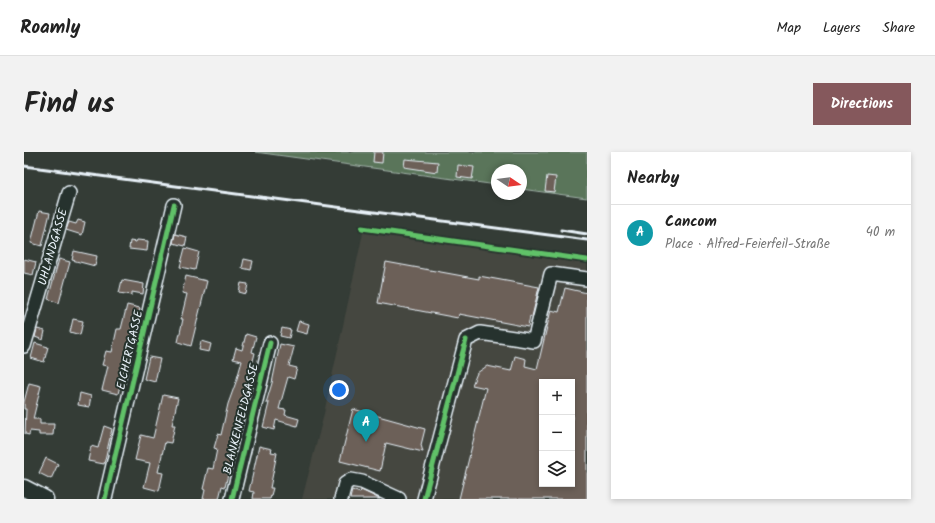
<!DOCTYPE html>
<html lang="en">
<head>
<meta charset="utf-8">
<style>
	body { margin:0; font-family:Kalam,sans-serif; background:#f2f2f2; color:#222 }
	.controls { position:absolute; right:12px; bottom:12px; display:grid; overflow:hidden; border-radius:0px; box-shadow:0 2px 6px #0003 }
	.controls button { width:36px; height:36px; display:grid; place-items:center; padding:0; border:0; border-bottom:1px solid #e0e0e0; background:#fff; color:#222; font:20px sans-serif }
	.compass { position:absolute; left:467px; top:12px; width:36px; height:36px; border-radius:50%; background:#fff; box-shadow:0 2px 6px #0003; rotate:103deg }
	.you { position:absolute; left:315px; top:238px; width:14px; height:14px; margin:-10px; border:3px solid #fff; border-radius:50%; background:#1a73e8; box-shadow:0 0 0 6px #1a73e833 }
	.badge { display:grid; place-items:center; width:26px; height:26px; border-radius:50%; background:#85585c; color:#fff; font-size:13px; font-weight:700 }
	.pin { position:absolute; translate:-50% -33px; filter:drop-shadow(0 1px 2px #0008) }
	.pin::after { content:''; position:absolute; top:21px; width:14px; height:12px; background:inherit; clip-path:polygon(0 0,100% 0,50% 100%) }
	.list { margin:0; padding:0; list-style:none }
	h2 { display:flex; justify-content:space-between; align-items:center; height:52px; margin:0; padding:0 16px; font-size:17px }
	h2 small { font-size:13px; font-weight:400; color:#767676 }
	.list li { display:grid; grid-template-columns:26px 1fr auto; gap:12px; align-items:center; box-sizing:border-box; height:56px; padding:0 16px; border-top:1px solid #e0e0e0 }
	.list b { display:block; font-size:15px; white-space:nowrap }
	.list p { margin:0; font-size:13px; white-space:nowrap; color:#767676 }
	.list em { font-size:13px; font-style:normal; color:#767676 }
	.icon { flex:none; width:22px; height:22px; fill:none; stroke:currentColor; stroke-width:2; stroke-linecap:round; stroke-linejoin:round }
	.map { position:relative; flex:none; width:563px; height:347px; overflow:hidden; border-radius:0px }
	header { display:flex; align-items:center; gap:24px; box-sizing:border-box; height:56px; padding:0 20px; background:#fff; border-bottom:1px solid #e0e0e0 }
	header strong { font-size:19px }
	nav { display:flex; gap:22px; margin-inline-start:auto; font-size:14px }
	.intro { display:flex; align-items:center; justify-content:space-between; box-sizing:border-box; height:96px; padding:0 24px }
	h1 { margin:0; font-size:28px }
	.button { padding:10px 18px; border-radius:0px; background:#85585c; color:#fff; font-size:14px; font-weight:700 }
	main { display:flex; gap:24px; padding:0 24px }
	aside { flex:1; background:#fff; border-radius:0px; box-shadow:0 2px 6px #0003 }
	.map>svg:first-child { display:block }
</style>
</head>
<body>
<header>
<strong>Roamly</strong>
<nav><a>Map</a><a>Layers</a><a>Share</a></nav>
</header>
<div class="intro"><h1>Find us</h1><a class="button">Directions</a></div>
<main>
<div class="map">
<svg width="563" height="347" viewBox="0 0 563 347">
	<rect width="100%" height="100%" fill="#343c36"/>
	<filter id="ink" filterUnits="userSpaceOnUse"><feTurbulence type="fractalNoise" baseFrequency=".025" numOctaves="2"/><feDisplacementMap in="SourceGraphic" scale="8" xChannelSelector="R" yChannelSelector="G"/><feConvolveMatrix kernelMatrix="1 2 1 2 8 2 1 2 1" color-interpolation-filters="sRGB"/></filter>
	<g filter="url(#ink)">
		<path fill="#454740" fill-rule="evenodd" d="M339 81 563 112V347H278L299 266ZM518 230H548V332H518Z"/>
		<path fill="#5a745a" stroke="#a1b2a9" d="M231 0H563V46L497 37V18H473V33Z"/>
		<g fill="#6c6059" stroke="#e8f1f8" fill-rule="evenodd">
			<path d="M350 0H359L358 11 349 10Z"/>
			<path d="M381 7 414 10 413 20 380 15Z"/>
			<path d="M434 13 450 15 448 27 433 25Z"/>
			<path d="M523 24 532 25 530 40 521 39Z"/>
			<path d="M15 59 26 61 18 94 7 91Z"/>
			<path d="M54 68 61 70 58 83 42 78 45 70 52 72Z"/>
			<path d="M151 82 163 85 161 94 149 91Z"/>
			<path d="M113 88 124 89 123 99 105 97 106 89 112 90Z"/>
			<path d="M161 96 175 100 171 118 156 115Z"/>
			<path d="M50 99 73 104 71 114 48 108Z"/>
			<path d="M0 107 12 110 9 123 0 121Z"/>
			<path d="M35 107 46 110 35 151 24 147Z"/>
			<path d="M220 107 229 109 227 118 218 116Z"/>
			<path d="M362 110 455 127V124L515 135 508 165 506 164 504 175 435 162 434 166 354 151Z"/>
			<path d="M162 124 183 129 167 194 154 190 159 167H157L163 142 158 141Z"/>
			<path d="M98 128 120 132 119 142 108 140V143L95 141Z"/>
			<path d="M217 131 224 132 222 142 215 140Z"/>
			<path d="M541 136 563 141V347H435L462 236 448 233 453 221 463 214 487 219 491 204 502 207 501 214 513 217 527 158 535 160ZM518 230H548V332H518Z"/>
			<path d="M103 153 116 156 112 171H110L94 242 78 238 84 214 78 213 82 199 88 200 93 177H97Z"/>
			<path d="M49 167 59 169 56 183 46 180Z"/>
			<path d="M275 169 285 172 283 182 272 179Z"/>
			<path d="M258 176 267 178 265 186 256 184Z"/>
			<path d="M13 177 21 179 19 188 11 185Z"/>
			<path d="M222 182 232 185 228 200 231 201 209 286 214 287 208 314H206L201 335 198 334 195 347H179L181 338 179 337 184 316 189 317 193 297 190 296 194 282 197 283 204 252 212 230 218 209 209 207 212 196 218 198Z"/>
			<path d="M177 189 187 192 185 200 175 198Z"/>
			<path d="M11 191 24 195 20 210 7 206Z"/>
			<path d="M256 192 270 195 265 214 273 216 270 227 264 225 255 257 262 258 261 263 275 267 273 274 252 268 250 278 239 275 245 251H242L248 231Z"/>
			<path d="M125 205 136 207 131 230 120 227Z"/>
			<path d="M5 231 17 234 9 267H16V272H30L29 283H15V280L6 279 5 283 1 282 2 257H0V250Z"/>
			<path d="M56 241 67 244 65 255 54 253Z"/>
			<path d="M139 243 154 246 148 273H151L147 291 141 290 134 320 139 321 135 339 120 335 126 311 111 308 117 283 129 286Z"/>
			<path d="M329 257 401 277 397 293 399 300 362 291 356 319 316 309Z"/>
			<path d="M80 274 88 277 80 312 64 309 67 294 74 296Z"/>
			<path d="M235 294 248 297 247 300 253 301 246 336H249L246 347H229L230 340 225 339Z"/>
			<path d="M22 306 34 312 27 327 15 321Z"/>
			<path d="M328 338 336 341 337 338 356 347H326Z"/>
		</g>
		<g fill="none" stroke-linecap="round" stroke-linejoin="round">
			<defs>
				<g id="minor">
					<path d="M0 194 45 41"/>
					<path d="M81 347 150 53"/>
					<path d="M208 347 246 191"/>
					<path d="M317 347 321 332 327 328 338 330 375 347"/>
					<path d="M400 347 442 188 456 181 510 189 527 122 563 127"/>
				</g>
				<path id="major" d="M0 336 21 347"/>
			</defs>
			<use href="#minor" stroke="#e8f1f8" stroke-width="16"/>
			<use href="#major" stroke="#e8f1f8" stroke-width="19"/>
			<use href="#minor" stroke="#26332d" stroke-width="13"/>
			<use href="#major" stroke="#26332d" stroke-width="16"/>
			<g stroke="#e8f1f8" stroke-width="3">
				<path d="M0 14 563 88"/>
				<path d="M537 78 563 82"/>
			</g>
			<defs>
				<g id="cycleway">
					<path d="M338 76 563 108"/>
					<path d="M81 347 150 53"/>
					<path d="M208 347 246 191"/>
					<path d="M400 347 442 188"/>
				</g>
			</defs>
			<use href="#cycleway" stroke="#26332d" stroke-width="8"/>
			<use href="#cycleway" stroke="#61c268" stroke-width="5"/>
		</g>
	</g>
	<g text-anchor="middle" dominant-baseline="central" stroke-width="4" stroke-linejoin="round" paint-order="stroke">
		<g font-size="12" fill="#e8f1f8" stroke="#26332d">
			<text transform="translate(29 95) rotate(-74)">UHLANDGASSE</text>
			<text transform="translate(106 198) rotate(-77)">EICHERTGASSE</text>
			<text transform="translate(217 267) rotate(-76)">BLANKENFELDGASSE</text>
		</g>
	</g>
</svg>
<div class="controls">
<button>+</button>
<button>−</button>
<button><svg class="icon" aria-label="layers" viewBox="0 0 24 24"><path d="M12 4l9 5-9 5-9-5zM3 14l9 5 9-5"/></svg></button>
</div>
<svg class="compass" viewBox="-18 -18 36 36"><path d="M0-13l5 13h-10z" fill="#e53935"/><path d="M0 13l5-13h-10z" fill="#767676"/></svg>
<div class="you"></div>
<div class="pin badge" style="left:342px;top:290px;background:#0f9aa8">A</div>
</div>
<aside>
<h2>Nearby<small></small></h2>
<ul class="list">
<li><span class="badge" style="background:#0f9aa8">A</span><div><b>Cancom</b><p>Place · Alfred-Feierfeil-Straße</p></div><em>40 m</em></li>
</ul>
</aside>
</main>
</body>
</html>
